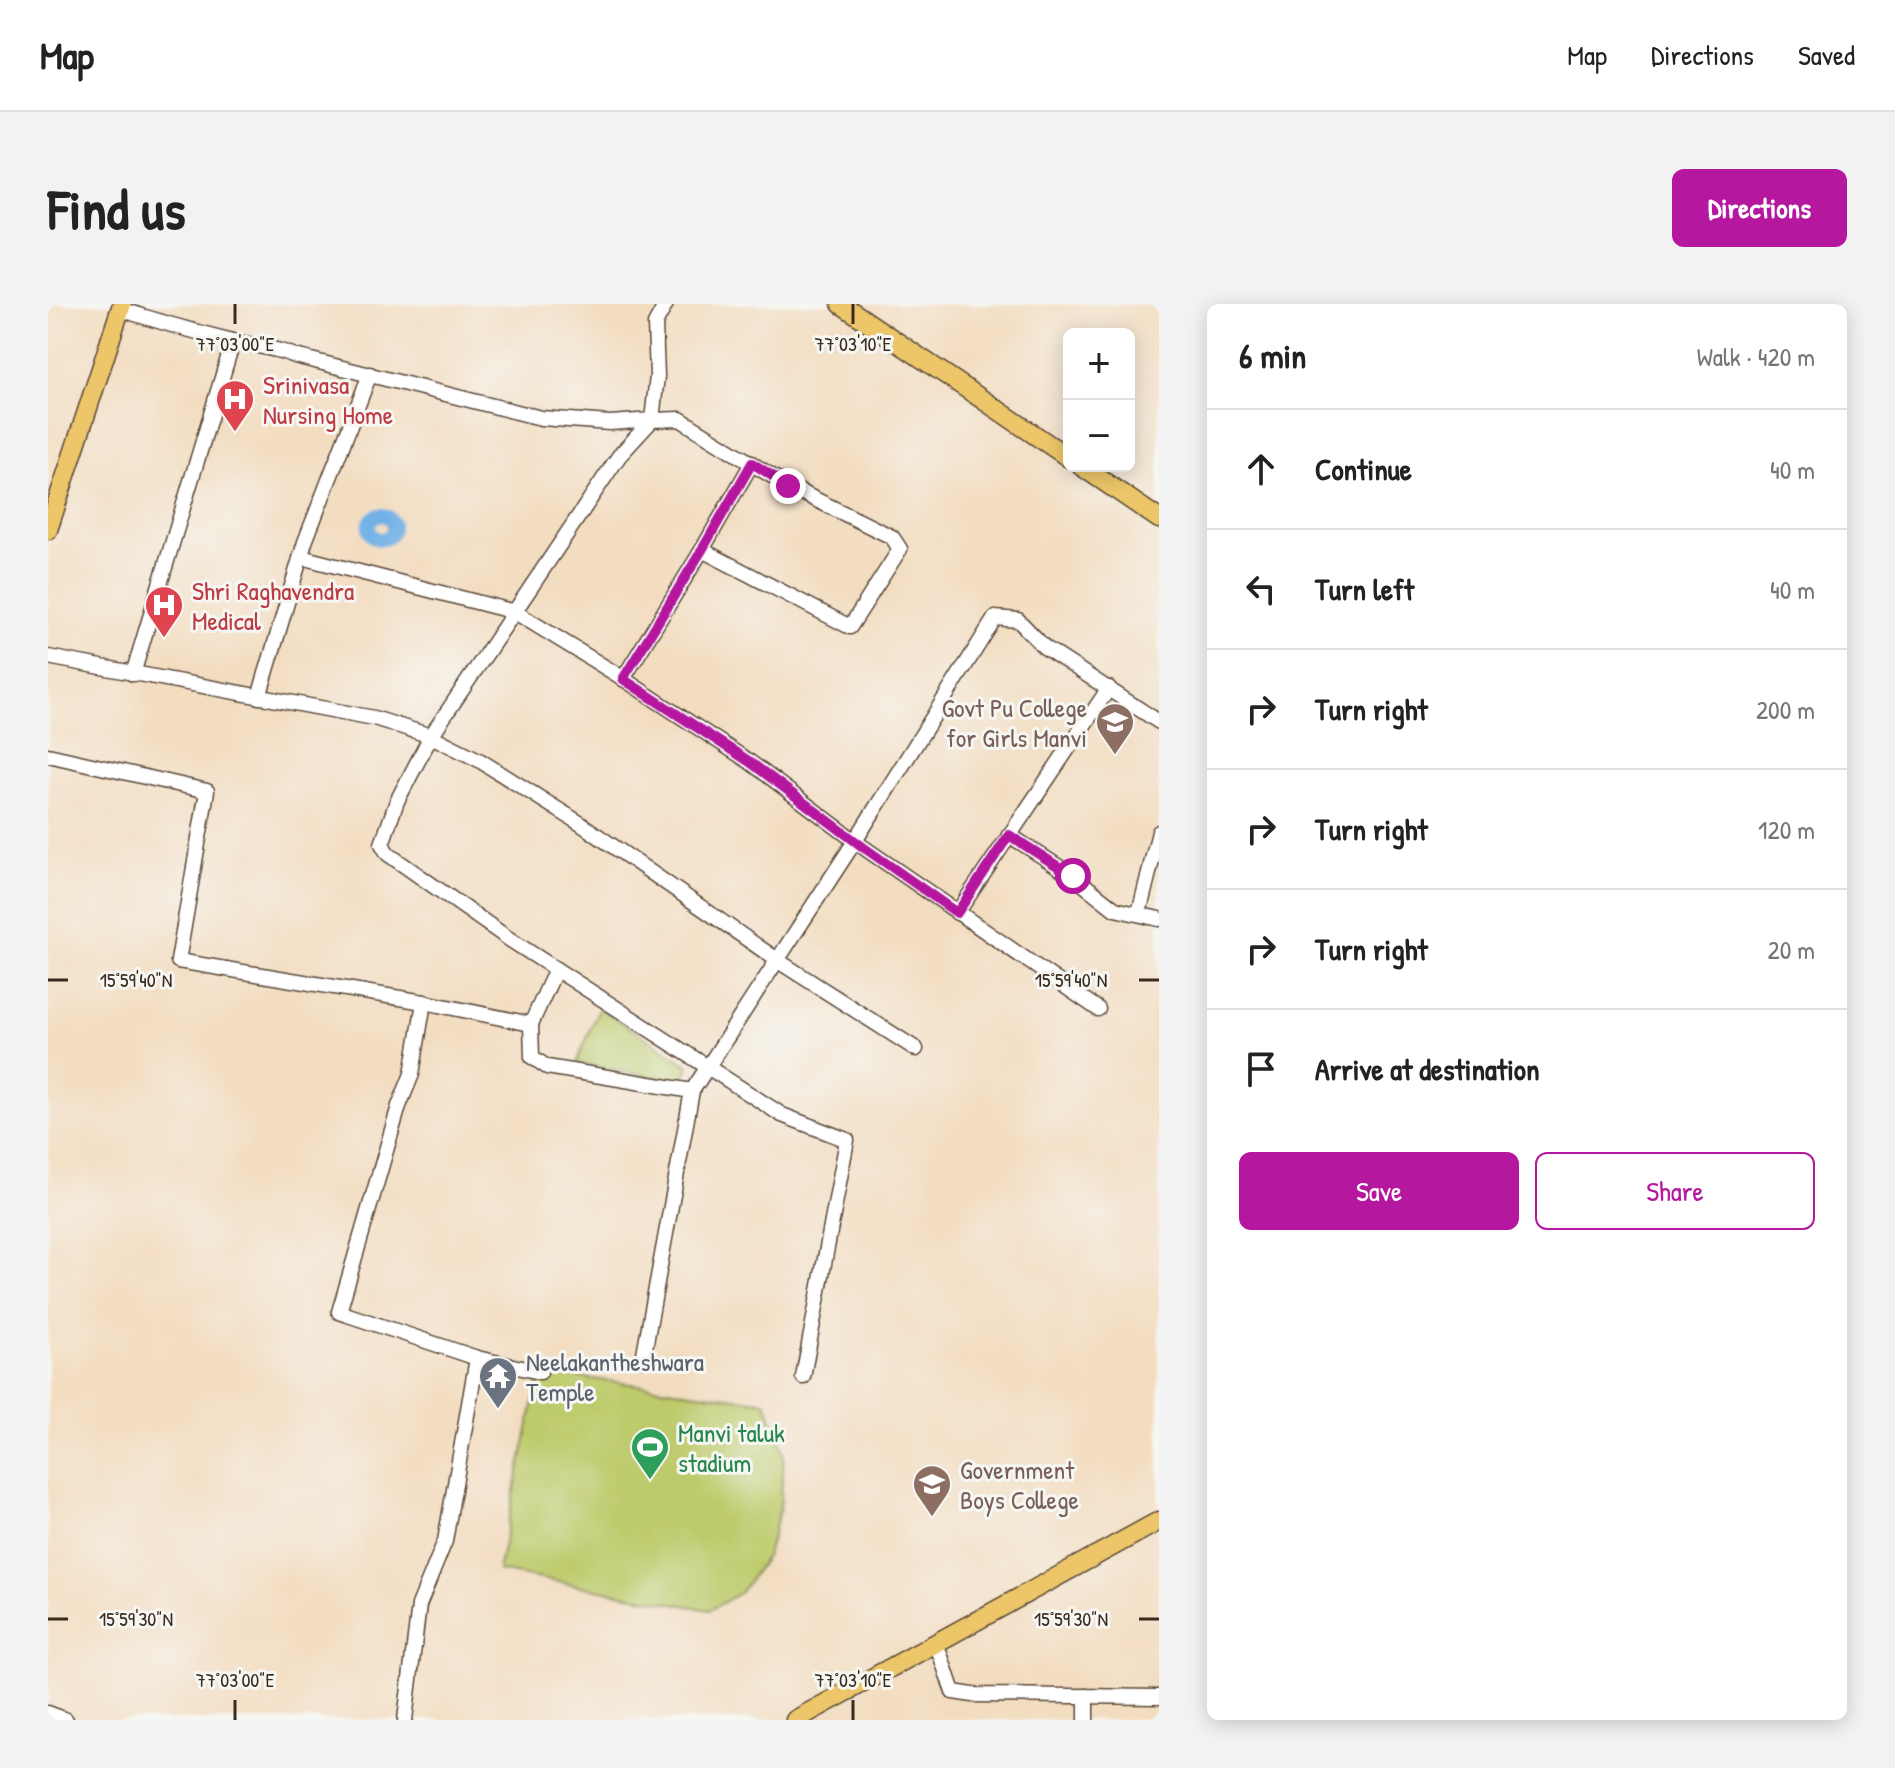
<!DOCTYPE html>
<html lang="en">
<head>
<meta charset="utf-8">
<style>
	body { margin:0; font-family:"Patrick Hand",sans-serif; background:#f2f2f2; color:#222 }
	.controls { position:absolute; right:24px; top:24px; display:grid; overflow:hidden; border-radius:12px; box-shadow:0 4px 20px #0003 }
	.controls button { width:72px; height:72px; display:grid; place-items:center; padding:0; border:0; border-bottom:2px solid #e0e0e0; background:#fff; color:#222; font:40px sans-serif }
	.stop { position:absolute; width:24px; height:24px; margin:-18px; border:6px solid #b5179e; border-radius:50%; background:#fff }
	.stop.end { background:#b5179e; border-color:#fff; box-shadow:0 2px 8px #0008 }
	.list { margin:0; padding:0; list-style:none }
	h2 { display:flex; justify-content:space-between; align-items:center; height:104px; margin:0; padding:0 32px; font-size:34px }
	h2 small { font-size:26px; font-weight:400; color:#767676 }
	.list li { display:grid; grid-template-columns:52px 1fr auto; gap:24px; align-items:center; box-sizing:border-box; height:120px; padding:0 32px; border-top:2px solid #e0e0e0 }
	.list b { display:block; font-size:30px; white-space:nowrap }
	.list em { font-size:26px; font-style:normal; color:#767676 }
	.actions { display:flex; gap:16px; padding:24px 32px }
	.actions a { flex:1; padding:18px 0; border:2px solid #b5179e; border-radius:12px; text-align:center; font-size:28px; color:#b5179e }
	.actions .main { background:#b5179e; color:#fff }
	.icon { flex:none; width:44px; height:44px; fill:none; stroke:currentColor; stroke-width:2; stroke-linecap:round; stroke-linejoin:round }
	.map { position:relative; flex:none; width:1111px; height:1416px; overflow:hidden; border-radius:12px }
	header { display:flex; align-items:center; gap:48px; box-sizing:border-box; height:112px; padding:0 40px; background:#fff; border-bottom:2px solid #e0e0e0 }
	header strong { font-size:38px }
	nav { display:flex; gap:44px; margin-inline-start:auto; font-size:28px }
	.intro { display:flex; align-items:center; justify-content:space-between; box-sizing:border-box; height:192px; padding:0 48px }
	h1 { margin:0; font-size:56px }
	.button { padding:20px 36px; border-radius:12px; background:#b5179e; color:#fff; font-size:28px; font-weight:700 }
	main { display:flex; gap:48px; padding:0 48px }
	aside { flex:1; background:#fff; border-radius:12px; box-shadow:0 4px 20px #0003 }
	.map>svg:first-child { display:block }
</style>
</head>
<body>
<header>
<strong>Map</strong>
<nav><a>Map</a><a>Directions</a><a>Saved</a></nav>
</header>
<div class="intro"><h1>Find us</h1><a class="button">Directions</a></div>
<main>
<div class="map">
<svg width="1111" height="1416" viewBox="0 0 1111 1416">
	<rect width="100%" height="100%" fill="#f6f6f2"/>
	<filter id="ink" filterUnits="userSpaceOnUse"><feTurbulence type="fractalNoise" baseFrequency=".0125" numOctaves="2"/><feDisplacementMap in="SourceGraphic" scale="16" xChannelSelector="R" yChannelSelector="G"/><feConvolveMatrix kernelMatrix="1 2 1 2 8 2 1 2 1" color-interpolation-filters="sRGB"/></filter>
	<filter id="wash" filterUnits="userSpaceOnUse"><feTurbulence type="fractalNoise" baseFrequency=".006" numOctaves="4" result="noise"/><feDisplacementMap in="SourceGraphic" scale="32" xChannelSelector="R" yChannelSelector="G"/><feGaussianBlur stdDeviation="1.8" result="paint"/><feColorMatrix in="noise" values="0 0 0 0 0 0 0 0 0 0 0 0 0 0 0 0 0 1.4 0 .05"/><feComposite in="paint" operator="in"/></filter>
	<g filter="url(#wash)">
		<rect width="100%" height="100%" fill="#f3ddc1"/>
		<g fill="#becb6c" stroke="#7c7a45" stroke-width="2">
			<path d="M551 704 641 762 634 778 529 759Z"/>
			<path d="M492 1068 718 1098 736 1149 732 1205 719 1251 693 1288 662 1306 450 1267Z"/>
		</g>
		<g fill="none" stroke-linecap="round" stroke-linejoin="round">
			<circle stroke="#71b1e5" stroke-width="14" cx="333" cy="223" r="12"/>
		</g>
	</g>
	<g filter="url(#ink)">
		<g fill="none" stroke-linecap="round" stroke-linejoin="round">
			<defs>
				<g id="minor">
					<path d="M72 5C108 17 144 27 181 36 203 42 226 43 247 52L493 114 562 119 604 116 609 72 607 20 618 0"/>
					<path d="M704 159 654 246 802 323 852 245 844 233 740 182 632 115 604 116 571 152 383 432 349 497 334 540 340 550 461 635 734 811 799 836 755 1073"/>
					<path d="M253 253 467 308 568 370 702 458 815 543 1050 705"/>
					<path d="M0 353 326 414 383 432 431 456 533 520 735 660 868 745"/>
					<path d="M85 370 185 37"/>
					<path d="M575 375 654 246"/>
					<path d="M211 393 257 238 322 70"/>
					<path d="M0 451 159 487 130 657 376 698 364 770 351 802 291 1008 429 1054"/>
					<path d="M961 531 1025 572 1067 605 1111 615"/>
					<path d="M909 609 1061 384"/>
					<path d="M1091 609 1111 528"/>
					<path d="M376 698 483 720 484 753 499 763 644 787 595 1055"/>
					<path d="M483 720 508 665"/>
					<path d="M644 787 807 537 947 314 970 316 996 343 1111 418"/>
					<path d="M888 1338 905 1388 925 1391 1111 1393"/>
					<path d="M1038 1392V1416"/>
					<path d="M0 1409 18 1416"/>
					<path d="M357 1416 371 1301 397 1237 429 1054 492 1068"/>
				</g>
				<g id="major">
					<path d="M793 0 1021 154"/>
					<path d="M1033 162 1111 215"/>
					<path d="M0 226 74 0"/>
					<path d="M747 1416 1111 1217"/>
				</g>
			</defs>
			<use href="#minor" stroke="#574536" stroke-width="17"/>
			<use href="#major" stroke="#574536" stroke-width="21"/>
			<use href="#minor" stroke="#fff" stroke-width="14"/>
			<use href="#major" stroke="#ecc669" stroke-width="18"/>
		</g>
	</g>
	<g fill="none" stroke-linecap="round" stroke-linejoin="round" filter="url(#ink)">
		<path stroke="#b5179e" stroke-width="10" d="M740 182 704 159 654 246 575 375 702 458 815 543 909 609 961 531 1025 572"/>
	</g>
	<path fill="none" stroke="#3b2a1e" stroke-width="3" d="M187 0V20M805 0V20M0 676H20M1091 676H1111M0 1315H20M1091 1315H1111M187 1396V1416M805 1396V1416"/>
	<defs>
		<symbol id="hospital-pin" viewBox="-11 -11 22 30"><path d="M0 17L-7.5 6A9.5 9.5 0 1 1 7.5 6Z" fill="#e0444e" stroke="#f6f6f2"/><path d="M-5-5h3v3.5h4V-5h3V5h-3V1.5h-4V5h-3Z" fill="#fff"/></symbol>
		<symbol id="university-pin" viewBox="-11 -11 22 30"><path d="M0 17L-7.5 6A9.5 9.5 0 1 1 7.5 6Z" fill="#8d6e63" stroke="#f6f6f2"/><path d="M0-5L7-2L0 1L-7-2ZM-4 1L0 2.5L4 1V4Q0 6-4 4Z" fill="#fff"/></symbol>
		<symbol id="temple-pin" viewBox="-11 -11 22 30"><path d="M0 17L-7.5 6A9.5 9.5 0 1 1 7.5 6Z" fill="#6b7280" stroke="#f6f6f2"/><path d="M0-6L5-2H3V0L6.5 2.5H4V6H1.5V3h-3V6H-4V2.5H-6.5L-3 0V-2H-5Z" fill="#fff"/></symbol>
		<symbol id="stadium-pin" viewBox="-11 -11 22 30"><path d="M0 17L-7.5 6A9.5 9.5 0 1 1 7.5 6Z" fill="#2e9e5b" stroke="#f6f6f2"/><path d="M0-5a6.5 5 0 1 0 0 10a6.5 5 0 1 0 0-10ZM-3.5-1.8h7v3.6h-7Z" fill="#fff"/></symbol>
	</defs>
	<g fill-rule="evenodd">
		<use href="#hospital-pin" x="165" y="73" width="44" height="60"/>
		<use href="#hospital-pin" x="94" y="279" width="44" height="60"/>
		<use href="#university-pin" x="1045" y="396" width="44" height="60"/>
		<use href="#temple-pin" x="428" y="1050" width="44" height="60"/>
		<use href="#stadium-pin" x="580" y="1121" width="44" height="60"/>
		<use href="#university-pin" x="862" y="1158" width="44" height="60"/>
	</g>
	<g text-anchor="middle" dominant-baseline="central" stroke-width="6" stroke-linejoin="round" paint-order="stroke">
		<g font-size="26" fill="#be3a42" stroke="#f6f6f2" text-anchor="start">
			<text x="215" y="80">Srinivasa<tspan x="215" dy="30">Nursing Home</tspan></text>
			<text x="144" y="286">Shri Raghavendra<tspan x="144" dy="30">Medical</tspan></text>
		</g>
		<g font-size="26" fill="#785e54" stroke="#f6f6f2" text-anchor="end">
			<text x="1039" y="403">Govt Pu College<tspan x="1039" dy="30">for Girls Manvi</tspan></text>
			<text x="912" y="1165" text-anchor="start">Government<tspan x="912" dy="30">Boys College</tspan></text>
		</g>
		<g font-size="26" fill="#5b616d" stroke="#f6f6f2" text-anchor="start">
			<text x="478" y="1057">Neelakantheshwara<tspan x="478" dy="30">Temple</tspan></text>
		</g>
		<g font-size="26" fill="#27864d" stroke="#f6f6f2" text-anchor="start">
			<text x="630" y="1128">Manvi taluk<tspan x="630" dy="30">stadium</tspan></text>
		</g>
	</g>
	<g font-size="20" text-anchor="middle" fill="#3b2a1e" stroke="#f6f6f2" stroke-width="6" stroke-linejoin="round" paint-order="stroke">
		<text x="187" y="47">77°03'00"E</text>
		<text x="805" y="47">77°03'10"E</text>
		<text x="88" y="683">15°59'40"N</text>
		<text x="1023" y="683">15°59'40"N</text>
		<text x="88" y="1322">15°59'30"N</text>
		<text x="1023" y="1322">15°59'30"N</text>
		<text x="187" y="1383">77°03'00"E</text>
		<text x="805" y="1383">77°03'10"E</text>
	</g>
</svg>
<div class="controls">
<button>+</button>
<button>−</button>
</div>
<div class="stop" style="left:1025px;top:572px"></div>
<div class="stop end" style="left:740px;top:182px"></div>
</div>
<aside>
<h2>6 min<small>Walk · 420 m</small></h2>
<ul class="list">
<li><svg class="icon" aria-label="ahead" viewBox="0 0 24 24"><path d="M12 20V5M6 11l6-6 6 6"/></svg><div><b>Continue</b></div><em>40 m</em></li>
<li><svg class="icon" aria-label="left" viewBox="0 0 24 24"><path d="M17 20v-9H6M10 6l-5 5 5 5"/></svg><div><b>Turn left</b></div><em>40 m</em></li>
<li><svg class="icon" aria-label="right" viewBox="0 0 24 24"><path d="M7 20v-9h11M14 6l5 5-5 5"/></svg><div><b>Turn right</b></div><em>200 m</em></li>
<li><svg class="icon" aria-label="right" viewBox="0 0 24 24"><path d="M7 20v-9h11M14 6l5 5-5 5"/></svg><div><b>Turn right</b></div><em>120 m</em></li>
<li><svg class="icon" aria-label="right" viewBox="0 0 24 24"><path d="M7 20v-9h11M14 6l5 5-5 5"/></svg><div><b>Turn right</b></div><em>20 m</em></li>
<li><svg class="icon" aria-label="arrive" viewBox="0 0 24 24"><path d="M6 21V4h12l-3 4 3 4H6"/></svg><div><b>Arrive at destination</b></div></li>
</ul>
<div class="actions"><a class="main">Save</a><a>Share</a></div>
</aside>
</main>
</body>
</html>
